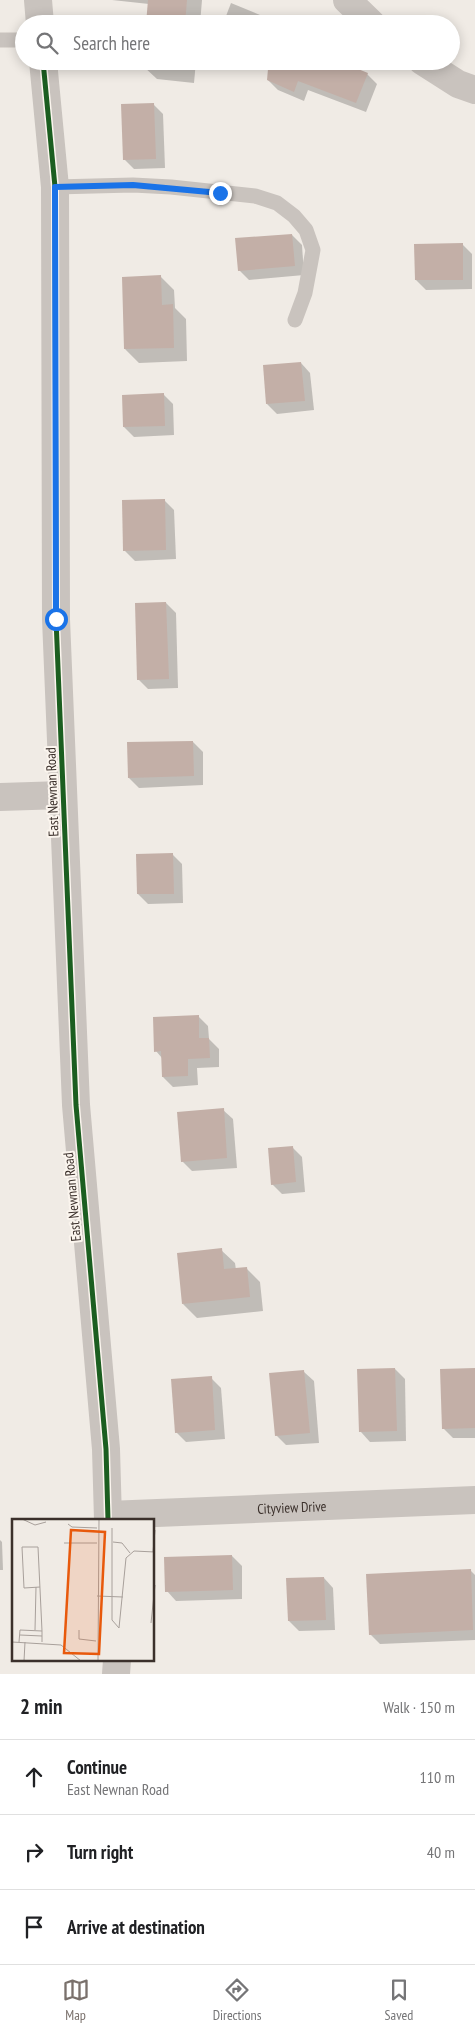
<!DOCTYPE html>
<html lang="en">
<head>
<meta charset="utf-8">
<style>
	body { margin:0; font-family:"PT Sans Narrow",sans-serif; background:#f6f6f6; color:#202124 }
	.stop { position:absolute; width:15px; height:15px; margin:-11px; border:4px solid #1a73e8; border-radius:50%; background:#fff }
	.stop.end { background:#1a73e8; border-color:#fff; box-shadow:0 1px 5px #0008 }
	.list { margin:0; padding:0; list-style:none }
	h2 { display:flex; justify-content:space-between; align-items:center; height:65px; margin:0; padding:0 20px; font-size:21px }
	h2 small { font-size:16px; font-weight:400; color:#757577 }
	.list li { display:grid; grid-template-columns:32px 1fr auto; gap:15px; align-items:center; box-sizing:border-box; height:75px; padding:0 20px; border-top:1px solid #e0e0e0 }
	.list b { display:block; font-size:19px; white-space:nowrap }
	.list p { margin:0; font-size:16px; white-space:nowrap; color:#757577 }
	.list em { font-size:16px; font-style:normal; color:#757577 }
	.icon { flex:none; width:28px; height:28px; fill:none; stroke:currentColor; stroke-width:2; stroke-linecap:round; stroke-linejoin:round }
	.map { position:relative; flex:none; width:475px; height:1674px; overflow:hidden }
	.search { position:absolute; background:#fff; box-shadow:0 2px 12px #0003; left:15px; right:15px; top:15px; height:55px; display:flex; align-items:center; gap:12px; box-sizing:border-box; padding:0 18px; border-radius:28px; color:#757577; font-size:19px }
	.sheet { height:290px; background:#fff }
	nav { display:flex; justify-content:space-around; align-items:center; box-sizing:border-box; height:70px; border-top:1px solid #e0e0e0; background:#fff; font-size:14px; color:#757577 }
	nav a { display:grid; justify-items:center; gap:2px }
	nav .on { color:#7a716c }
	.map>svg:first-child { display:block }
</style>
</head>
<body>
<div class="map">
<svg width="475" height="1674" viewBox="0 0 475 1674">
	<rect width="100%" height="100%" fill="#f0ebe5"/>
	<g fill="#0003">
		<path d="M112 0H202L200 24H147L149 4Z"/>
		<path d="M231 3 260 15 269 24H223Z"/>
		<path d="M144 61H196L194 83 157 79 143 66Z"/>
		<path d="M270 67 367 74 377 84 366 112 308 90 304 101 278 90 268 80Z"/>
		<path d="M153 104 163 114 165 168 134 169 124 159Z"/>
		<path d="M292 235 302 245 304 275 249 280 239 270Z"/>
		<path d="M462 244 472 254V289L426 290 416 280Z"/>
		<path d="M160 276 174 290 175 308 186 319 187 361 139 363 125 349Z"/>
		<path d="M301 363 310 373 314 410 277 414 267 404Z"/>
		<path d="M163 394 173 404 174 435 134 437 124 427Z"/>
		<path d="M164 500 174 510 176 559 135 561 125 551Z"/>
		<path d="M166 603 176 613 178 688 148 689 138 679Z"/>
		<path d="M193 742 203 752V785L139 788 129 778Z"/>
		<path d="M172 854 182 864 183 903 148 904 138 894Z"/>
		<path d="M198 1016 208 1026 209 1039 219 1049V1067L197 1068 198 1085 173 1087 163 1077 162 1058 156 1051Z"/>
		<path d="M223 1110 233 1119 237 1168 192 1171 182 1161Z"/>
		<path d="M293 1148 302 1157 305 1192 282 1194 272 1184Z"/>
		<path d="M221 1250 235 1263 236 1270 247 1269 260 1282 263 1311 197 1318 183 1304Z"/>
		<path d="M395 1369 405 1379 406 1441 370 1442 361 1432Z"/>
		<path d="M475 1369V1438H453L443 1428Z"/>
		<path d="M304 1372 314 1381 319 1443 286 1445 276 1435Z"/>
		<path d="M211 1378 221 1388 225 1439 186 1442 176 1432Z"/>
		<path d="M0 1540 2 1542 3 1570H0Z"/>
		<path d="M232 1556 242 1566V1599L176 1601 167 1591Z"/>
		<path d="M470 1570 475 1575V1640L380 1644 370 1634Z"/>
		<path d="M324 1578 333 1588 335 1630 299 1631 289 1621Z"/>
	</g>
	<g fill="#c3afa7">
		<path d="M148 0H187L185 24H146Z"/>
		<path d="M142 61H182L181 70 142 66Z"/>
		<path d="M252 61H338L368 73 356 103 298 81 294 92 267 80 268 69Z"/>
		<path d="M154 103 156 159 123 160 121 104Z"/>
		<path d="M292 234 295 266 238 271 235 238Z"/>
		<path d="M463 243V280H415L414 244Z"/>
		<path d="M161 275 162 305 173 304 174 348 124 349 122 277Z"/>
		<path d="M301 362 305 401 266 404 263 365Z"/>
		<path d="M164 393 165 426 123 427 122 395Z"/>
		<path d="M165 499 166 550 123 551 122 500Z"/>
		<path d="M166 602 169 679 137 680 135 603Z"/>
		<path d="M193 741 194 776 128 778 127 742Z"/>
		<path d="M173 853 174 894H137L136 854Z"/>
		<path d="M199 1015V1038H209L210 1058 188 1059V1076L162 1077 161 1051 154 1052 153 1017Z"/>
		<path d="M224 1108 227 1158 181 1162 177 1112Z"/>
		<path d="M293 1146 296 1182 271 1185 268 1148Z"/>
		<path d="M222 1248 224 1269 247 1267 250 1297 182 1304 177 1253Z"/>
		<path d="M395 1368 397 1431 359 1432 357 1369Z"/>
		<path d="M475 1368V1428L442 1429 440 1369Z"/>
		<path d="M304 1370 310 1433 275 1436 269 1373Z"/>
		<path d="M212 1376 215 1430 175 1433 171 1379Z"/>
		<path d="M232 1555 233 1590 165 1592 164 1557Z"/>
		<path d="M471 1569 473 1630 369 1635 366 1574Z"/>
		<path d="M324 1577 326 1620 288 1621 286 1578Z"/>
	</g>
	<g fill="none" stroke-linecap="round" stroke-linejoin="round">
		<g stroke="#c9c3be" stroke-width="15">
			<path d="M0 40H24"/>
			<path d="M55 187 133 185 171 187 255 196 277 203 294 216 306 230 313 250 305 293 295 320"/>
		</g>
		<g stroke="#c9c3be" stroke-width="28">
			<path d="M0 797 63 795"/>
			<path id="s1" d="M108 1515 475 1500"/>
		</g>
		<g stroke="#c9c3be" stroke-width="28">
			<path d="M38 0 40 24"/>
			<path d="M347 0 372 24"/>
			<path d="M43 61 55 187 56 619 76 1105 106 1449 108 1520"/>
			<path d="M422 61 458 84 475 90"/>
			<path d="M116 1674 117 1660"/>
		</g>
		<defs>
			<path id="cycleway" d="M43 61 55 187 56 619 76 1105 106 1449 108 1520"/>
		</defs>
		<use href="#cycleway" stroke="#fbf5ee" stroke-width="8"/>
		<use href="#cycleway" stroke="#1b5e20" stroke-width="5"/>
	</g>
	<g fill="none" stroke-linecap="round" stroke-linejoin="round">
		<path stroke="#1a73e8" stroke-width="6" d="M56 619 55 187 133 185 220 193"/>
	</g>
	<g text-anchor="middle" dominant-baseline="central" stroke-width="4" stroke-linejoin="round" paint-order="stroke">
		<g font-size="14" fill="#3b302b" stroke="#fbf5ee">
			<text transform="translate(52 792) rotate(-92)">East Newnan Road</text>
			<text transform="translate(72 1197) rotate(-95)">East Newnan Road</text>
			<text stroke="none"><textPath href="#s1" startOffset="184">Cityview Drive</textPath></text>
		</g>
	</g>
	<g transform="translate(12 1519)">
		<rect width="142" height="142" fill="#f0ebe5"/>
		<path fill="none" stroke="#a8a09b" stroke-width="1" d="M10 0 23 6 34 3M56 5 60 8 85 9M100 9V101L107 109 114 39 122 32 143 33M101 23 110 24 118 34M52 24H85M141 33 143 11M28 68 12 69 10 28H26L30 112V123M85 77 111 78M139 104 143 66M23 111 24 68M67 111V120L84 122M8 116 30 117M0 123 49 126 69 142M7 123 8 111 30 112M12 142 13 123M86 142 87 0"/>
		<path fill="#e8590c" fill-opacity="0.15" stroke="#e8590c" stroke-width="2.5" d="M59 11 93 13 87 135 52 134Z"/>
		<rect width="142" height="142" fill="none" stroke="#3b302b" stroke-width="2.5"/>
	</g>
</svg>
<div class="stop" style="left:56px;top:619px"></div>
<div class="stop end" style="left:220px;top:193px"></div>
<div class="search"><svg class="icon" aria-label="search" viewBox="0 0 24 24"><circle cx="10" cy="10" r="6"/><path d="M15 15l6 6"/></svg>Search here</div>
</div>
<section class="sheet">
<h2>2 min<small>Walk · 150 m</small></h2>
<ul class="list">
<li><svg class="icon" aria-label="ahead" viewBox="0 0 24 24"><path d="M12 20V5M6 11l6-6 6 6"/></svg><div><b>Continue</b><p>East Newnan Road</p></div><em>110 m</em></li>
<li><svg class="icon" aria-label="right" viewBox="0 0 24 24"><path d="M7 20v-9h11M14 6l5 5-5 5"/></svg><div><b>Turn right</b></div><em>40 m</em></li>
<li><svg class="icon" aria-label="arrive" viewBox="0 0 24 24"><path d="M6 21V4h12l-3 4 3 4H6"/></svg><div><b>Arrive at destination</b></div></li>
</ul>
</section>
<nav>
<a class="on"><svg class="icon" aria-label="map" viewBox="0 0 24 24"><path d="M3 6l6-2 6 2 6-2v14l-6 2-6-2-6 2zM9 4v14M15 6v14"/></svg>Map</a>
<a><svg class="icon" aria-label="directions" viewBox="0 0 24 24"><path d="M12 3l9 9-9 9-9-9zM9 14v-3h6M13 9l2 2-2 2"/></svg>Directions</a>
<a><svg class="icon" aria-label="saved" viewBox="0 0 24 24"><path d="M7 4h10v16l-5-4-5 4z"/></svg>Saved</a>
</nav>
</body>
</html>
